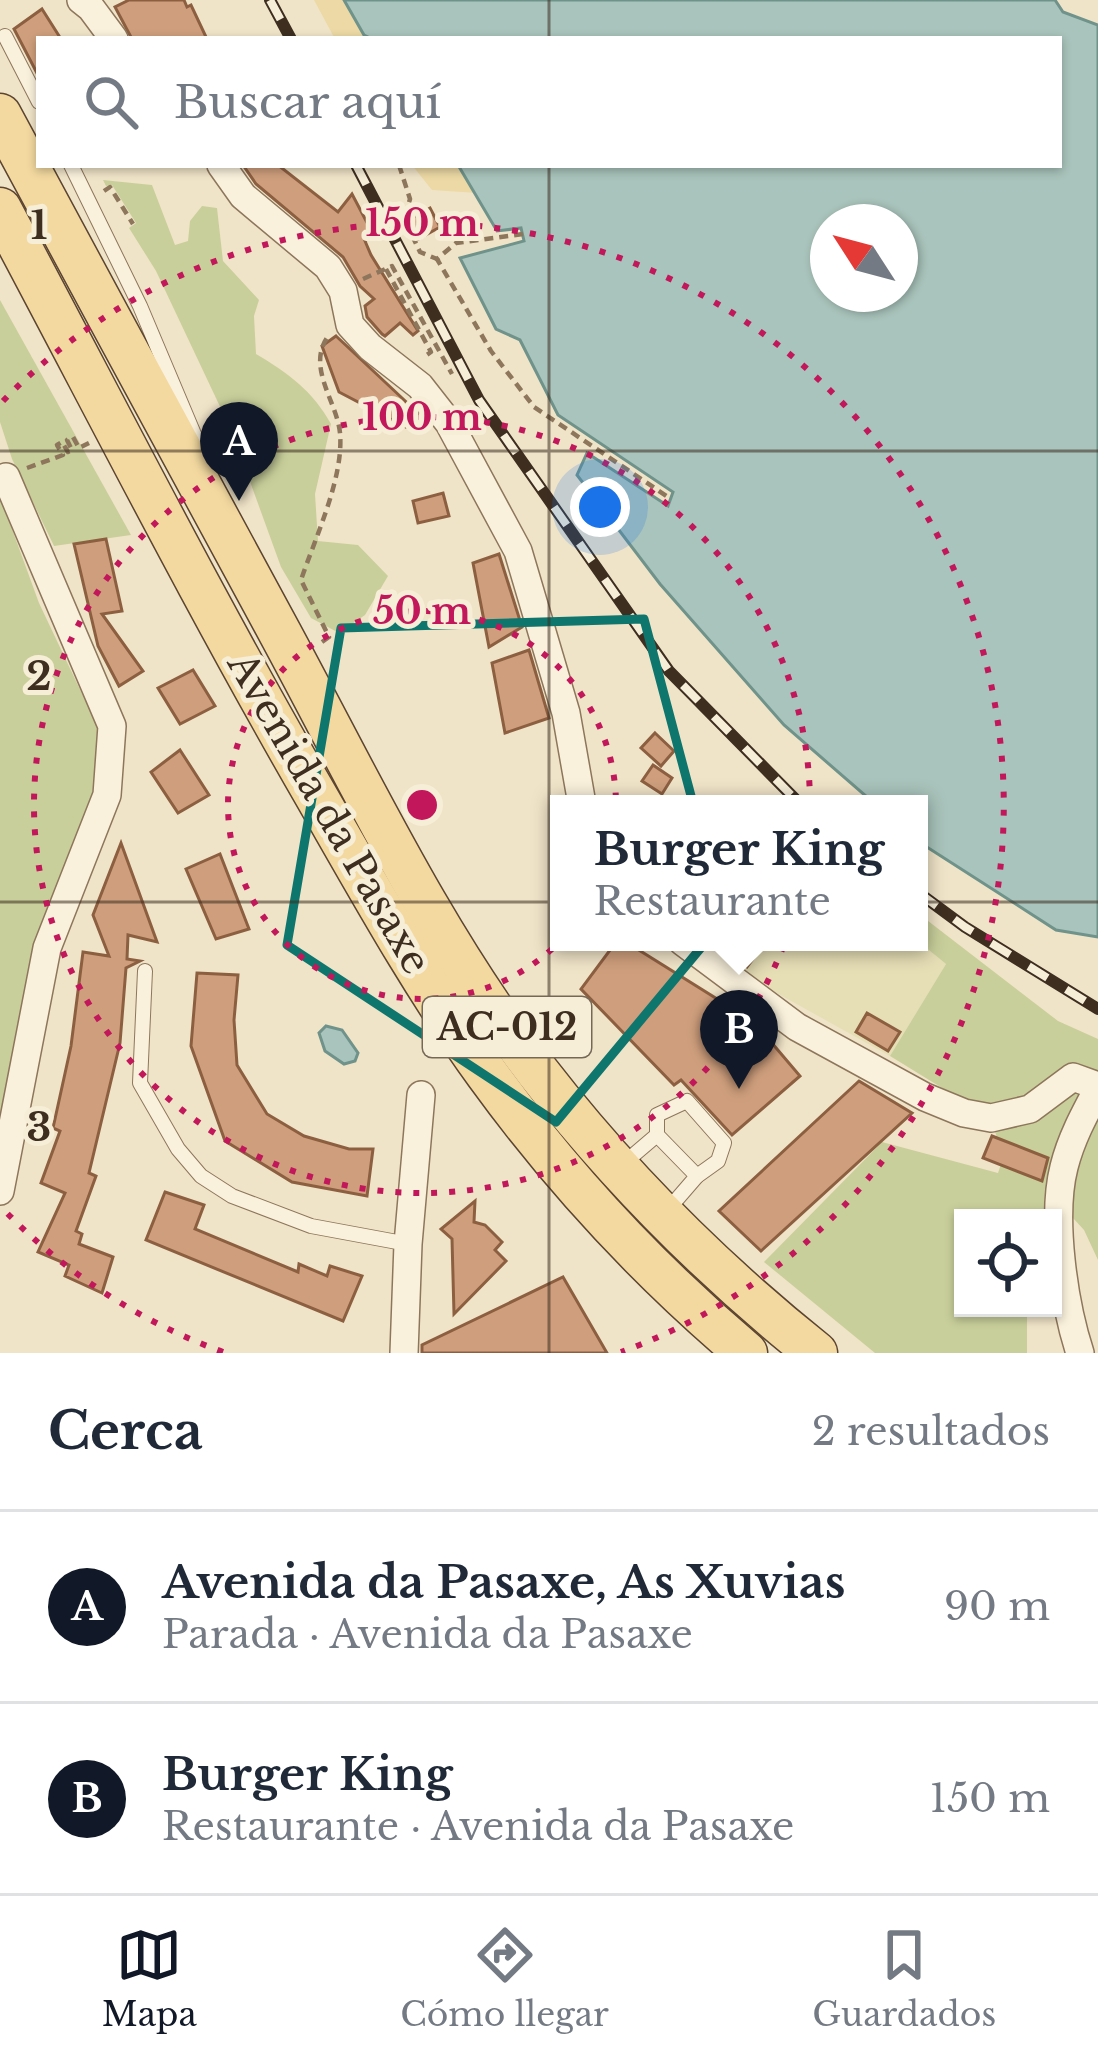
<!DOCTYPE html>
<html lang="es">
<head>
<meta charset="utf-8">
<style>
	body { margin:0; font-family:"Libre Baskerville",serif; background:#f2f2f3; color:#1f2937 }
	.controls { position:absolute; right:36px; bottom:36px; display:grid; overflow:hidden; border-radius:0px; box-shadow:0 3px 9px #0004 }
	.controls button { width:108px; height:108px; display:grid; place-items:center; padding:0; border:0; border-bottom:3px solid #e0e1e3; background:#fff; color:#1f2937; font:60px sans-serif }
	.compass { position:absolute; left:810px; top:204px; width:108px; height:108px; border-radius:50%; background:#fff; box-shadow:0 3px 9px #0004; rotate:306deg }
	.you { position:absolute; left:600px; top:507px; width:42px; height:42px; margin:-30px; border:9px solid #fff; border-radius:50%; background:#1a73e8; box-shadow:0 0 0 18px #1a73e833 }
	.badge { display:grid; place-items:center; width:78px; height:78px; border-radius:50%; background:#111827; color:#fff; font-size:39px; font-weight:700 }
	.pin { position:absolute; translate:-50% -99px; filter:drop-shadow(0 3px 6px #0008) }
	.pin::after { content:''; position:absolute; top:63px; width:42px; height:36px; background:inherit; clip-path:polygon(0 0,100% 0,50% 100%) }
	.popup { position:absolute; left:550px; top:795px; width:378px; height:156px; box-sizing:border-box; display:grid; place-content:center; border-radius:0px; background:#fff; filter:drop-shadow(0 3px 9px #0005); font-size:39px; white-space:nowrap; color:#747a83 }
	.popup b { font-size:45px; color:#1f2937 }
	.popup::after { content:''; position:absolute; left:50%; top:100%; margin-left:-24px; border:24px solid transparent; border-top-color:#fff }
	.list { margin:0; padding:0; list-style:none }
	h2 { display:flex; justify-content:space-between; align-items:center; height:156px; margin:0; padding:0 48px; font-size:51px }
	h2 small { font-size:39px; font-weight:400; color:#747a83 }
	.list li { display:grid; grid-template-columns:78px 1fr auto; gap:36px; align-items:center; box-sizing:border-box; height:192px; padding:0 48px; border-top:3px solid #e0e1e3 }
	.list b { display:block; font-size:45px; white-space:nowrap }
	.list p { margin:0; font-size:39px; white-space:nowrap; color:#747a83 }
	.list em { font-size:39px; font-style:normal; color:#747a83 }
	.icon { flex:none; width:66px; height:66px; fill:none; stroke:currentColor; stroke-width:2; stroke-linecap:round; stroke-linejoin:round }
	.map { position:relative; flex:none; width:1098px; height:1353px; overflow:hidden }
	.search { position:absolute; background:#fff; box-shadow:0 3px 9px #0004; left:36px; right:36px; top:36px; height:132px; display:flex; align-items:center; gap:30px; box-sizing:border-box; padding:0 42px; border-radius:0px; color:#747a83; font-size:45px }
	.sheet { height:540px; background:#fff }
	nav { display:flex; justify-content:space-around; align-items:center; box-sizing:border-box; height:168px; border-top:3px solid #e0e1e3; background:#fff; font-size:33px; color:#747a83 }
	nav a { display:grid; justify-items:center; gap:6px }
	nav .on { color:#111827 }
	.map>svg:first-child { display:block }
</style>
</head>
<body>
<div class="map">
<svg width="1098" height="1353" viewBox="0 0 1098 1353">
	<rect width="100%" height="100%" fill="#f0e4c8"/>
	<path fill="#e6deb5" d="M766 942H919L946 964 890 1056 741 973Z"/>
	<g fill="#c9cf9b">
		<path d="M103 180 152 185 175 245 188 241 190 221 202 206 217 208 223 261 259 300 254 316 256 354C288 373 313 391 331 424L315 494 318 541 358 545 388 576 365 615 339 633 311 618 281 567 232 432 156 271 129 228 136 223 112 185 106 186Z"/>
		<path d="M0 300 131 535 54 546 12 459 0 422Z"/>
		<path d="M0 496 39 603 103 738 89 811 0 1142Z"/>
		<path d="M919 914 1058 1021 1098 1039V1260L1084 1230 1050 1193 1042 1218H963V1308H1027V1353H875L764 1262 882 1142 998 1173 1003 1158 991 1118 890 1056 946 964 919 942Z"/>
	</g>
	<g fill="#ecd9a5">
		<path d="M314 0H344L364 35 372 39H335Z"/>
		<path d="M412 165H458L477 193 432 190Z"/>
	</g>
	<g fill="#a9c4bc" stroke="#6f938a" stroke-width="3" fill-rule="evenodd">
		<path d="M344 0H1055L1063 12 1098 25V937L1056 930 919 842V804H875L784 725 660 584 577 475 587 453 668 506 673 492 558 415 520 340 496 329 460 258 524 241 521 228 497 231 458 165H1059V39H372L364 35ZM828 222H900V294H828Z"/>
		<path d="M326 1026 342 1030 358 1053 355 1061 344 1064 325 1051 319 1033Z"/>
	</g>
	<g fill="#cf9f7d" stroke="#8d5f41" stroke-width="3">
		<path d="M129 0H184L187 7 191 5 207 39H132L115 7Z"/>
		<path d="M42 9 61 39H39V77L14 29Z"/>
		<path d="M243 165H278L338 212 352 194 373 234 365 241 371 255 418 331 413 335 400 323 385 336 382 334 367 317 365 306 374 299 360 286 343 257 256 184Z"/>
		<path d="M430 208 440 227 417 240 407 221Z"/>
		<path d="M336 336 418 413 406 427 339 392 322 346Z"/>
		<path d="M443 493 449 516 418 523 413 501Z"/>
		<path d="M106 539 122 611 102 614 143 671 119 686 98 646 74 544Z"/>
		<path d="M499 554 522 627 489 647 473 563Z"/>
		<path d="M529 650 549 718 505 733 492 663Z"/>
		<path d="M193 670 215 706 180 724 158 688Z"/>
		<path d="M655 733 674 751 661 766 641 748Z"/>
		<path d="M180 750 209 795 178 813 151 772Z"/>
		<path d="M653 765 672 778 662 794 642 781Z"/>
		<path d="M121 843 157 942 128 935 127 959 140 961 126 968 120 1043 89 1173 96 1176 76 1231 82 1234 79 1244 113 1257 102 1293 65 1276 69 1265 38 1252 65 1193 41 1183 60 1131 53 1128 71 1046 83 952 109 956 93 915Z"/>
		<path d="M220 854 249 929 216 939 186 869Z"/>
		<path d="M616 942H626L754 1022 800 1076 732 1135 681 1080 674 1085 581 989Z"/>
		<path d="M713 942H766L747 967Z"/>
		<path d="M197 973 238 975 234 1020 237 1065 267 1114 304 1136 349 1149H373L367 1196 292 1182 225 1141 191 1046Z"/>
		<path d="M867 1013 900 1032 888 1051 856 1032Z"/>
		<path d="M859 1081 912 1113 761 1251 719 1211Z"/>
		<path d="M992 1136 1048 1158 1042 1181 983 1158Z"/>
		<path d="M165 1192 204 1205 195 1229 298 1272 299 1264 327 1276 330 1266 362 1276 343 1321 146 1240Z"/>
		<path d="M475 1201 474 1222 485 1225 502 1242 495 1250 506 1261 454 1314 452 1239 441 1229Z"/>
		<path d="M563 1277 607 1353H422V1345Z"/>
	</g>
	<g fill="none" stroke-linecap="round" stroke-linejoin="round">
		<defs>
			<g id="lane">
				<path d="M5 36 39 102"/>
				<path d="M71 165 140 306 202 453"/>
				<path d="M145 971 140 1083 178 1149 201 1176 232 1196 311 1226 408 1244"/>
				<path d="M657 1135V1115L687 1101 724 1143 718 1161 697 1176"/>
				<path d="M623 1164 657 1135 697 1176 665 1213"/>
			</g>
			<g id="street">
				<path d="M81 0 91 8 114 39"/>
				<path d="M221 165 243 196 328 267 343 291 350 325 370 347 420 386 449 423 518 551 566 713 582 804"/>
				<path d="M683 942 797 1027 925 1097 964 1113 991 1118 1030 1109 1073 1077 1098 1086"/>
				<path d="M0 1191 47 948 107 795 112 726 6 477"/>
				<path d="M404 1353 408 1244 421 1095"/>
				<path d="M1080 1353C1064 1304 1051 1218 1064 1167 1071 1139 1084 1115 1098 1089"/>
			</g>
			<g id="primary">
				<path d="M0 115C93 288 186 460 280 633 360 781 433 937 537 1071 619 1177 711 1269 816 1353"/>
				<path d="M0 209C104 404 204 602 315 794 369 888 423 986 487 1074 561 1176 649 1271 746 1353"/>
			</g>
		</defs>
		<use href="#lane" stroke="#8d765c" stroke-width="16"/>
		<use href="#street" stroke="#8d765c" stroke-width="30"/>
		<use href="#primary" stroke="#5b4430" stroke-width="45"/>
		<g stroke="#8d765c" stroke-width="4.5" stroke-dasharray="9 6" stroke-linecap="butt">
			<path d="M399 165 410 199 404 219 420 252 437 259"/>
			<path d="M104 191 110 187 133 224"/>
			<path d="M523 234 456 243 437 259 491 351 534 407 671 499"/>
			<path d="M386 269 431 352 425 356"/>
			<path d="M363 279 392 266 452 374"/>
			<path d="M27 468 63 455 57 445 62 442 68 452 72 450 67 440 73 437 79 448 89 443"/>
			<path d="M322 642 329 637 301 580C315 538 344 478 340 433 337 401 305 366 329 335"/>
		</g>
		<use href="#lane" stroke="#faf1dc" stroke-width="14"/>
		<use href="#street" stroke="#faf1dc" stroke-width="27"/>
		<use href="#primary" stroke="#f3d9a0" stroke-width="42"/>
		<defs>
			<g id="rail">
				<path d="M270 0 291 39"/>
				<path d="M356 165 479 400 669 671 800 804"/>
				<path d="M919 893 965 927 1098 1009"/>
			</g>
		</defs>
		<use href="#rail" stroke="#3d2e20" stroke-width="12"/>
		<use href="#rail" stroke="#f7eed8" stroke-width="8" stroke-dasharray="22" stroke-linecap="butt"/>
	</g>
	<path fill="none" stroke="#0f766e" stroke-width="9" stroke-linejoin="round" d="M644 619 724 920 556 1122 287 945 341 628Z"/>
	<path fill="none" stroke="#3d2e20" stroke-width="3" stroke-opacity="0.55" d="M549 0V39M549 165V1353M0 451H1098M0 902H1098"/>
	<g fill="none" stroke="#c2185b" stroke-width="6" stroke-dasharray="6 12">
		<circle cx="422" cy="805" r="194"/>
		<circle cx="422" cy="805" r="388"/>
		<path d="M223 1352A582 582 0 0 1 3 1209M3 401A582 582 0 1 1 621 1352"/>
	</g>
	<g text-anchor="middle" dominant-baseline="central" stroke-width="10" stroke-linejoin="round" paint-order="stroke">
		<rect fill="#f7eed8" stroke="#756857" stroke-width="3" x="423" y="997" width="168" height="60" rx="9"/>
		<g font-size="36" font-weight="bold" fill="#3d2e20">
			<text x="507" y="1027">AC-012</text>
		</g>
		<g font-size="39" fill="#3d2e20" stroke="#f7eed8">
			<text transform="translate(329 813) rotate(60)">Avenida da Pasaxe</text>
		</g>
	</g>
	<g font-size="39" text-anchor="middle" font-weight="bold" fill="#3d2e20" stroke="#f7eed8" stroke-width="10" stroke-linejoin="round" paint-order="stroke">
		<text x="39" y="239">1</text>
		<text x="39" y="690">2</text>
		<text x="39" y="1141">3</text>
	</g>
	<circle cx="422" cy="805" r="18" fill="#c2185b" stroke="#f7eed8" stroke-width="6"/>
	<g font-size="36" text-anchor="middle" font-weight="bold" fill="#c2185b" stroke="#f7eed8" stroke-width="10" stroke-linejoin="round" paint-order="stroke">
		<text x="422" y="236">150 m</text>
		<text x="422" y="430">100 m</text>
		<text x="422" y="624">50 m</text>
	</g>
</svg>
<div class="controls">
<button><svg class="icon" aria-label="locate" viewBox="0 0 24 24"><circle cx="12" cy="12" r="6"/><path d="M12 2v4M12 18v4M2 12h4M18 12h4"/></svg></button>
</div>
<svg class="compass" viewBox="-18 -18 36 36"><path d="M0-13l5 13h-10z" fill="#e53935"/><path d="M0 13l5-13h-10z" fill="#747a83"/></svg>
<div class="you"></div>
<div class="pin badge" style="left:239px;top:501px">A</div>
<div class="pin badge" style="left:739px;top:1089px">B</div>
<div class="popup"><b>Burger King</b>Restaurante</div>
<div class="search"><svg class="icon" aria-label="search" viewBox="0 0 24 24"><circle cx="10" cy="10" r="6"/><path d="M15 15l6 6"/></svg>Buscar aquí</div>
</div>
<section class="sheet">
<h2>Cerca<small>2 resultados</small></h2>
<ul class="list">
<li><span class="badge">A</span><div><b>Avenida da Pasaxe, As Xuvias</b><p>Parada · Avenida da Pasaxe</p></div><em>90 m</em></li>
<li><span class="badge">B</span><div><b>Burger King</b><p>Restaurante · Avenida da Pasaxe</p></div><em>150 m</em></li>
</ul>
</section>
<nav>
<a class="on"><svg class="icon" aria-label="map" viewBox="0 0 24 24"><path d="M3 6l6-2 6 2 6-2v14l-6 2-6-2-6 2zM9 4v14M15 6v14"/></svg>Mapa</a>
<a><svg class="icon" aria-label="directions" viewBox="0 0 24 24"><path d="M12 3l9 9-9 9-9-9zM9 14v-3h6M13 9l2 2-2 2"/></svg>Cómo llegar</a>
<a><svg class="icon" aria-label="saved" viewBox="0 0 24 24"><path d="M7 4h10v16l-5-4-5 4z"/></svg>Guardados</a>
</nav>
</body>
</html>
